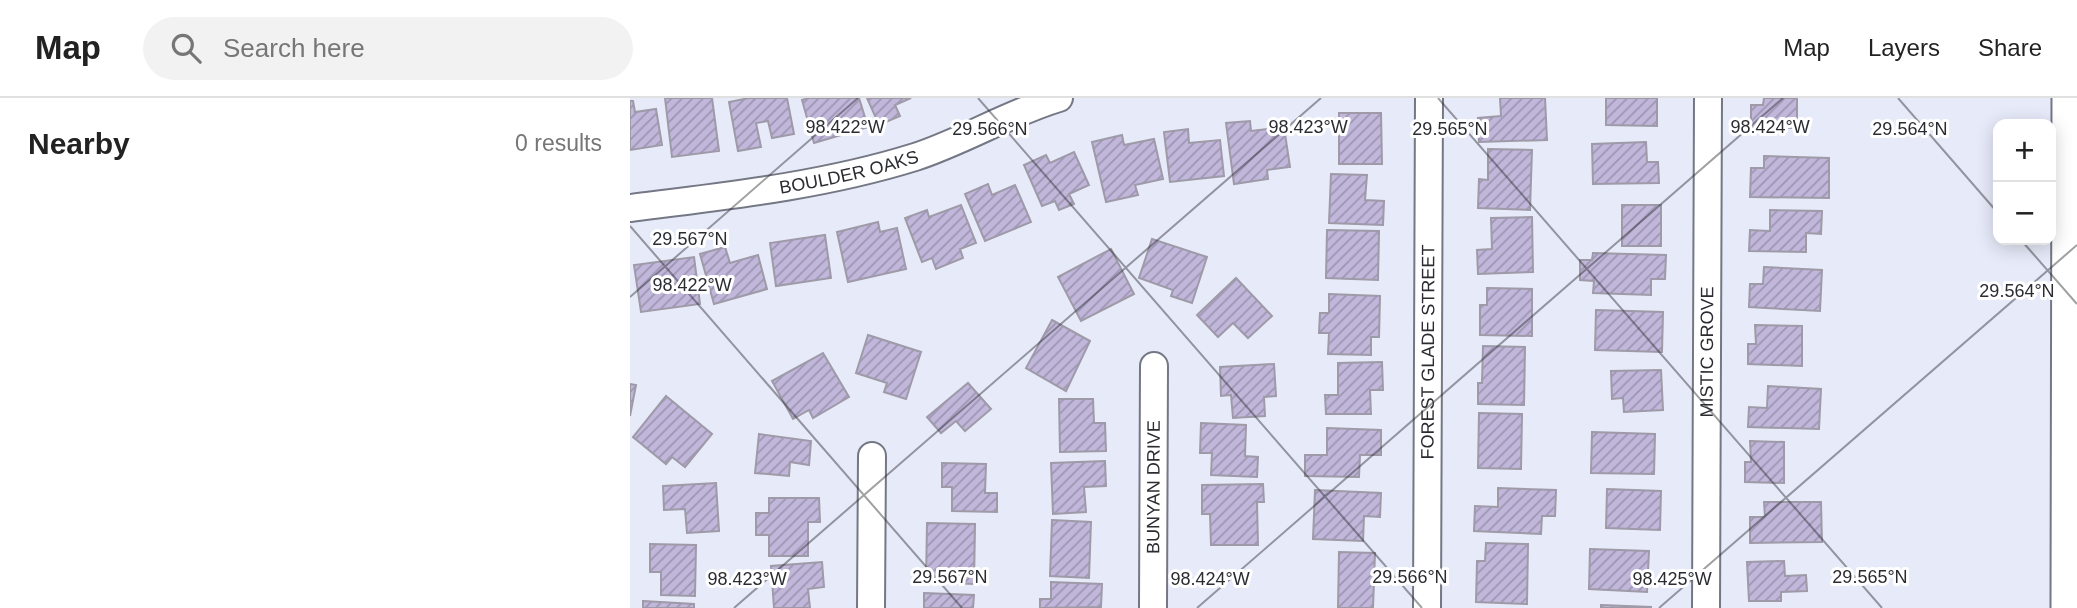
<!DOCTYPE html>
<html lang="en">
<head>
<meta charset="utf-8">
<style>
	body { margin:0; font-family:Arial,sans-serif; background:#f2f2f2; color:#222 }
	.controls { position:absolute; right:21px; top:21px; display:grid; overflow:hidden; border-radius:14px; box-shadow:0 4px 18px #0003 }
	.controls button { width:63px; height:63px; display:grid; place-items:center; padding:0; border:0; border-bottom:2px solid #e0e0e0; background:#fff; color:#222; font:35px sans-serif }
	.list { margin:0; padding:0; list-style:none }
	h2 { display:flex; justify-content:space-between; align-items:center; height:91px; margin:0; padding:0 28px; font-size:30px }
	h2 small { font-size:23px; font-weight:400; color:#767676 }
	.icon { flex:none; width:38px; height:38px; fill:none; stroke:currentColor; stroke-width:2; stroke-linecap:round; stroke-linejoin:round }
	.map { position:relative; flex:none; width:1447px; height:510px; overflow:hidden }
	header { display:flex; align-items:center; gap:42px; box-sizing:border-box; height:98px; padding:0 35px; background:#fff; border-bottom:2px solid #e0e0e0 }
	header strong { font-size:33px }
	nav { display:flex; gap:38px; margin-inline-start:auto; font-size:24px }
	.search { width:490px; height:63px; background:#f2f2f2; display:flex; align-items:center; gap:18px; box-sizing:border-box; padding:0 24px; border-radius:38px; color:#767676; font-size:26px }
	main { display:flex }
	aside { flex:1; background:#fff }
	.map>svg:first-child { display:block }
</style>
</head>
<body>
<header>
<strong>Map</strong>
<div class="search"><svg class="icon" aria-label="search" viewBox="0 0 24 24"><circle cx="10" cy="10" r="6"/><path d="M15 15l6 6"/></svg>Search here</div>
<nav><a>Map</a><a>Layers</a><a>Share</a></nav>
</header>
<main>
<aside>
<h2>Nearby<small>0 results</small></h2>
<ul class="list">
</ul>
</aside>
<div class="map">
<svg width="1447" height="510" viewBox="0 0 1447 510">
	<defs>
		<pattern id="building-hatch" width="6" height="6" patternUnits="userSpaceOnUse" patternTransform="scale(1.75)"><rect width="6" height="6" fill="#c1b7db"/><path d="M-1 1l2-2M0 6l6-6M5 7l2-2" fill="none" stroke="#9d95b2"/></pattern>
	</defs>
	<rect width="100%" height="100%" fill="#e7eaf9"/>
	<g fill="url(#building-hatch)" stroke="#9e9aa8" stroke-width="2">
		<path d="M35 0H82L89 53 42 59Z"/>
		<path d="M119 0H157L164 36 142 40 138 23 126 25 131 49 108 53 99 4Z"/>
		<path d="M178 0H229L238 29 184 45 172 2Z"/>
		<path d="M237 0H281L265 7 270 18 249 27Z"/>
		<path d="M870 0H915L917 42 849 44 848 20 871 18Z"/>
		<path d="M976 0H1027V28L976 27Z"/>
		<path d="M1134 0H1167V30L1121 29V7H1133Z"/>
		<path d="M0 3H3L5 14 26 11 32 47 0 52Z"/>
		<path d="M709 15H751L752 66H709Z"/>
		<path d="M620 23 621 33 654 29 660 69 637 72 638 81 604 86 596 25Z"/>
		<path d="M558 31 559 45 590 42 594 78 540 84 534 34Z"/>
		<path d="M492 37 494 47 524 41 533 81 505 87 508 97 476 104 462 44Z"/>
		<path d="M1016 44 1017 64H1028L1029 85 963 86 962 46Z"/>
		<path d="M858 51 902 52 900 112 848 110 849 81 858 82Z"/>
		<path d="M444 54 459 87 439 96 444 106 429 112 425 103 412 108 394 67 416 57 420 65Z"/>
		<path d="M1134 58 1199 60V100L1120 99 1121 70H1134Z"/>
		<path d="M701 76 737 77 735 102 754 103 753 127 699 125Z"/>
		<path d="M358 86 362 97 385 87 401 124 355 143 335 96Z"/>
		<path d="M331 107 346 145 330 151 333 160 306 171 302 160 292 164 275 120 297 112 299 119Z"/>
		<rect x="992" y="107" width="39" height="41"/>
		<path d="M1140 112 1192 113 1191 136 1176 135V154L1119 153 1120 132 1140 133Z"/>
		<path d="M902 119 903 174 848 176 847 152 862 151 861 120Z"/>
		<path d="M248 124 250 134 267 130 276 171 218 184 207 134Z"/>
		<path d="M697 132 749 133 748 182 696 180Z"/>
		<path d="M195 137 201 180 146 188 140 145Z"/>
		<path d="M522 141 577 159 562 205 541 198 543 192 509 180Z"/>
		<path d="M95 149 100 165 128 157 137 191 84 206 70 156Z"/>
		<path d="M481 151 504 196 451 223 428 179Z"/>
		<path d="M963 155 1036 157 1035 181H1021V197L963 195 964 183 950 182V162H962Z"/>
		<path d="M64 159 70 206 11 214 4 167Z"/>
		<path d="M1134 169 1192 172 1190 213 1119 209 1120 186H1133Z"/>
		<path d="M606 180 642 218 618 240 603 225 588 239 567 217Z"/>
		<path d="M857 190 902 191V238L850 237V207H857Z"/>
		<path d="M699 196 750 198 749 239H741V257L698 256 699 235H689L690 215H699Z"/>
		<path d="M966 212 1033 214 1032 254 965 252Z"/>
		<path d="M422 222 460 243 436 293 396 270Z"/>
		<path d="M1125 227 1172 228V268L1118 266V246H1126Z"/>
		<path d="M238 237 291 254 276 301 254 294 257 285 226 275Z"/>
		<path d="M853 248 895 249 894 307 848 306V285H852Z"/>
		<path d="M193 255 219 299 183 320 179 312 163 321 142 283Z"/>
		<path d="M752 264 753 292H740L741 316H696L695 297H708V265Z"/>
		<path d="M644 266 646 298 634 299 635 318 603 320 601 297 591 298 590 269Z"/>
		<path d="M1031 272 1033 312 994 314 993 300 982 301 981 273Z"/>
		<path d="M338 285 361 311 335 333 326 323 311 335 297 319Z"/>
		<path d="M0 286 6 287 0 318Z"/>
		<path d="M1138 288 1191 291 1189 331 1118 329 1119 309 1137 310Z"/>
		<path d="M36 298 82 336 55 369 42 359 36 366 3 339Z"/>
		<path d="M429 301H463L464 325H475L476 353 430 354Z"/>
		<path d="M849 315 892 316 891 371 848 370Z"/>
		<path d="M571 325 616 327 615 358 628 359 627 379 581 377 582 355H570Z"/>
		<path d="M697 330 751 332V357H730L729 379 675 378V357H697Z"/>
		<path d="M962 334 1025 336 1024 376 961 375Z"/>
		<path d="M129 336 181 343 179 367 160 364 159 378 125 375Z"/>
		<path d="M1120 343 1154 344V385L1115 384V364H1121Z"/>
		<path d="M475 363 476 388 454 389 456 414 423 416 421 365Z"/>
		<path d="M312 365 356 366 355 395H367V414L322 413V389H312Z"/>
		<path d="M86 385 89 433 57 435 55 411 34 412 33 388Z"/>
		<path d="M633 386 634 404H627L628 447H581L580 416H572V387Z"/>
		<path d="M868 390 926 392 925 418H912L911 436 844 433 845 408 868 409Z"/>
		<path d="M977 391 1031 393 1030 432 976 430Z"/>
		<path d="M685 392 751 395 750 419 734 418 733 443 683 441Z"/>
		<path d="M139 400H189L190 424H178V458H139V437H126V415H139Z"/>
		<path d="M1134 404H1191L1192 444 1120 445V419H1135Z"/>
		<path d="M422 422 461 424 459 480 420 478Z"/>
		<path d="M297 425 345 426 344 486 296 484Z"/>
		<path d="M856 445 898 446 897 506 846 504 847 463H855Z"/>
		<path d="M20 446 66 447 65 498 31 497V474H20Z"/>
		<path d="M960 451 1019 453 1017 494 959 491Z"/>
		<path d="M709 454 745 455 743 510H708Z"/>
		<path d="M1154 463 1155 478 1176 477 1177 493 1151 494V503H1119L1117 464Z"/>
		<path d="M192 464 194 489 178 491 180 510H144L141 468Z"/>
		<path d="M421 484 472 486 471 509 410 510V501H421Z"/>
		<path d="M294 495 344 497 343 510H294Z"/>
		<path d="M13 503 64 506V510H13Z"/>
		<path d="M971 507 1021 509V510H971Z"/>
	</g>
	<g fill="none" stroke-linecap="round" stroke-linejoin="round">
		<defs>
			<g id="minor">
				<path id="s1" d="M0 110C96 98 192 88 285 59 334 43 379 15 429 0"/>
				<path d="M241 510 242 358"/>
				<path id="s2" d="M523 510 524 268"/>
				<path id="s3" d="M797 510 799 0"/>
				<path id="s4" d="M1076 510 1078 0"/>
			</g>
			<path id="major" d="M1438 510 1439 0"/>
		</defs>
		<use href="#minor" stroke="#747784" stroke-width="30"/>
		<use href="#major" stroke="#747784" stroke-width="37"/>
		<use href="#minor" stroke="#fff" stroke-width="26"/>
		<use href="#major" stroke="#fff" stroke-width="33"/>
	</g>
	<path fill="none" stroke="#2b2c31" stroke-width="2" stroke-opacity="0.45" d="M348 0 792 510M808 0 1252 510M1268 0 1368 115M0 128 332 510M1391 142 1447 206M0 199 228 0M104 510 691 0M567 510 1153 0M1029 510 1447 147"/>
	<g text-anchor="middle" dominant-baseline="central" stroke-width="6" stroke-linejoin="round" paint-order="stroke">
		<g font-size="18" fill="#2b2c31" stroke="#fff">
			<text stroke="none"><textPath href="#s1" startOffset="222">BOULDER OAKS</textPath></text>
			<text stroke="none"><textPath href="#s3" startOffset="256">FOREST GLADE STREET</textPath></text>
			<text stroke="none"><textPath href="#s4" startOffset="256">MISTIC GROVE</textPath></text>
			<text stroke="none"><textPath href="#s2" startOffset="121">BUNYAN DRIVE</textPath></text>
		</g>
	</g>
	<g font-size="18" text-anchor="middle" fill="#2b2c31" stroke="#fff" stroke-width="6" stroke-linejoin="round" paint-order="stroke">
		<text x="215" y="35">98.422°W</text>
		<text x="678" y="35">98.423°W</text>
		<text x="1140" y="35">98.424°W</text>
		<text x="360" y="37">29.566°N</text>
		<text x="820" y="37">29.565°N</text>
		<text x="1280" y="37">29.564°N</text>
		<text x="60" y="147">29.567°N</text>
		<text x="62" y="193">98.422°W</text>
		<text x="1387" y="199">29.564°N</text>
		<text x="320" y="485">29.567°N</text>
		<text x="780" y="485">29.566°N</text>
		<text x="1240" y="485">29.565°N</text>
		<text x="117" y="487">98.423°W</text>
		<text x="580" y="487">98.424°W</text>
		<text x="1042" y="487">98.425°W</text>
	</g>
</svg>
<div class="controls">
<button>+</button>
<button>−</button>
</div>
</div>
</main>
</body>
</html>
